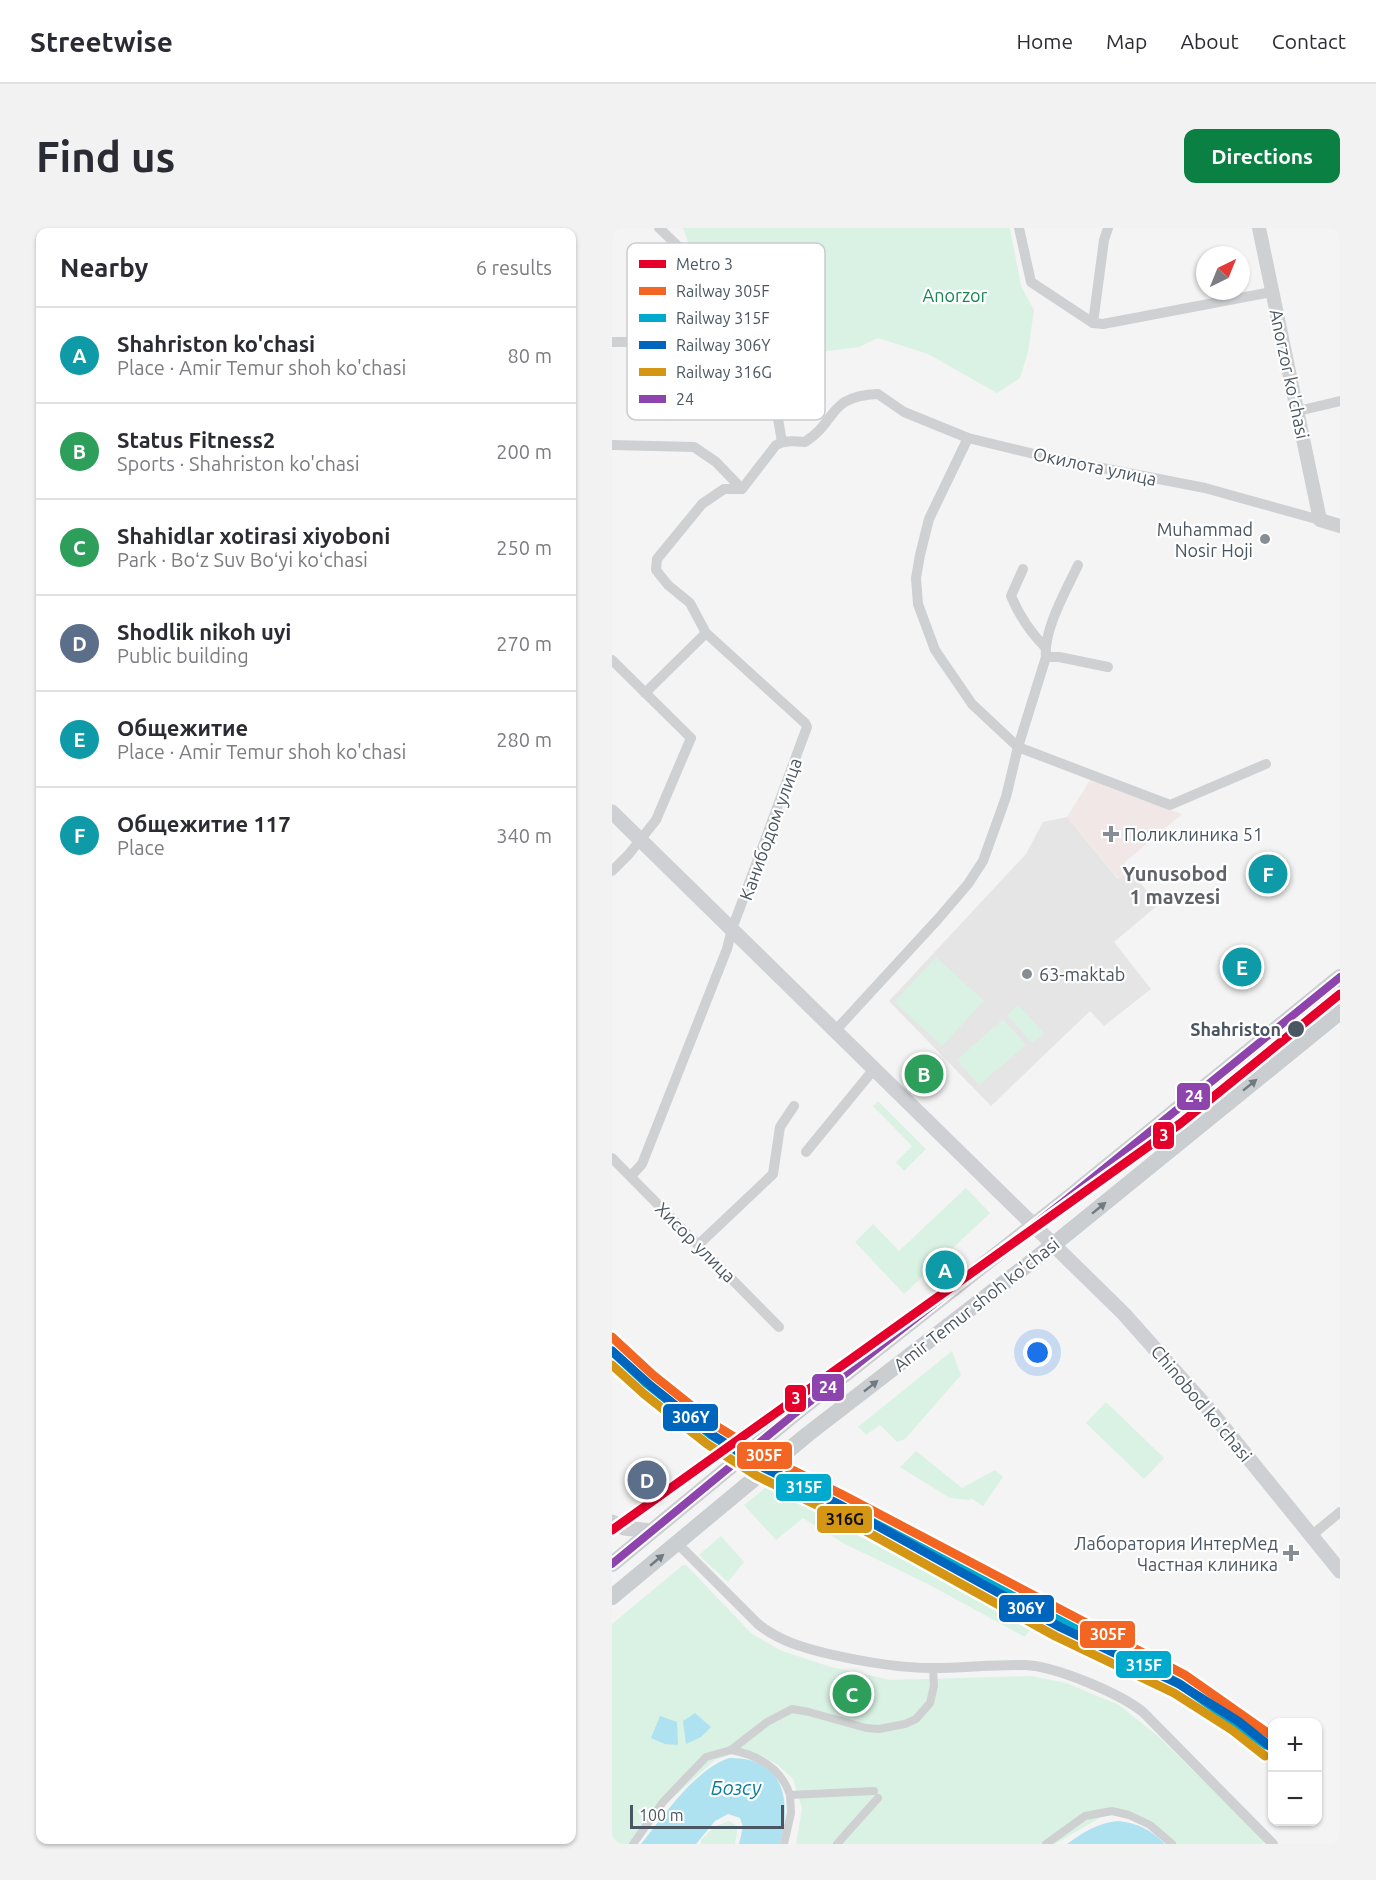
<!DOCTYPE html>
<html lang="en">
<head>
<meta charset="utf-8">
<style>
	body { margin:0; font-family:Ubuntu,sans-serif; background:#f2f2f3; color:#2b2b33 }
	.controls { position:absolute; right:18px; bottom:18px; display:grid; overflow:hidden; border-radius:12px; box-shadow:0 2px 4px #0004 }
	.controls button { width:54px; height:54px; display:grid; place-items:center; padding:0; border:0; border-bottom:2px solid #e1e1e2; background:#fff; color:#2b2b33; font:30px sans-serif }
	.compass { position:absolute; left:584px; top:18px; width:54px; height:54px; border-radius:50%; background:#fff; box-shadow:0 2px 4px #0004; rotate:43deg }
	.scale { position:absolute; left:18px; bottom:15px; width:154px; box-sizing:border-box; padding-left:6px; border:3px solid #4a5661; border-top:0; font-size:16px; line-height:21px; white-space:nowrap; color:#4a5661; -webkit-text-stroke:4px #fff; paint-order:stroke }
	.you { position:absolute; left:426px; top:1125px; width:21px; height:21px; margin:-15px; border:4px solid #fff; border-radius:50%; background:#1a73e8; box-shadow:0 0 0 9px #1a73e833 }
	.badge { display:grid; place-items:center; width:39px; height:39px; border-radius:50%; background:#0b8043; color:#fff; font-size:20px; font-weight:700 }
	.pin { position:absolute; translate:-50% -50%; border:3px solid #fff; box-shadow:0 2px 6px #0006 }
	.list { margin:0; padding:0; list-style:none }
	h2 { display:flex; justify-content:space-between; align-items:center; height:78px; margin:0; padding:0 24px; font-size:26px }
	h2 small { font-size:20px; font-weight:400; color:#7c7c81 }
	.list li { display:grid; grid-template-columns:39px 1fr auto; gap:18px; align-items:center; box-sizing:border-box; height:96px; padding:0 24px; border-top:2px solid #e1e1e2 }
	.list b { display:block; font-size:22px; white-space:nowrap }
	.list p { margin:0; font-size:20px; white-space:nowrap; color:#7c7c81 }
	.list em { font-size:20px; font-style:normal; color:#7c7c81 }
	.map { position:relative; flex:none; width:728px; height:1616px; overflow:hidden; border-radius:12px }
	header { display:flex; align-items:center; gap:36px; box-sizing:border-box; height:84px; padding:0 30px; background:#fff; border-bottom:2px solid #e1e1e2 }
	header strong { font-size:28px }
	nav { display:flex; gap:33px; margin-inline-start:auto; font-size:21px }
	.intro { display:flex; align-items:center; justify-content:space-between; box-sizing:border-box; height:144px; padding:0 36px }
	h1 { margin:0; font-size:42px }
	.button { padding:15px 27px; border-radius:12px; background:#0b8043; color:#fff; font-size:21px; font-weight:700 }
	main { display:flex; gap:36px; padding:0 36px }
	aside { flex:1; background:#fff; border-radius:12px; box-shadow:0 2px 4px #0004 }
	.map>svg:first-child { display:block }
</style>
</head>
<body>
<header>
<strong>Streetwise</strong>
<nav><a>Home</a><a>Map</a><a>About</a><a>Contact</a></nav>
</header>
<div class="intro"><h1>Find us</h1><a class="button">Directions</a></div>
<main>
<aside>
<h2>Nearby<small>6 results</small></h2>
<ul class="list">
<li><span class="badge" style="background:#0f9aa8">A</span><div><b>Shahriston ko'chasi</b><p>Place · Amir Temur shoh ko'chasi</p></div><em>80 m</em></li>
<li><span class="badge" style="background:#2e9e5b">B</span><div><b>Status Fitness2</b><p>Sports · Shahriston ko'chasi</p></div><em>200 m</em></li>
<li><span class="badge" style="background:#2e9e5b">C</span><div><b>Shahidlar xotirasi xiyoboni</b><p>Park · Boʻz Suv Boʻyi koʻchasi</p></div><em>250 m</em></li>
<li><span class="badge" style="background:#5c6f8a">D</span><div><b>Shodlik nikoh uyi</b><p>Public building</p></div><em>270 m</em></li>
<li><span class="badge" style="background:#0f9aa8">E</span><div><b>Общежитие</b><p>Place · Amir Temur shoh ko'chasi</p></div><em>280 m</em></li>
<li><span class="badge" style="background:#0f9aa8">F</span><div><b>Общежитие 117</b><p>Place</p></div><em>340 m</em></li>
</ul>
</aside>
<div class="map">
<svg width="728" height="1616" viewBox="0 0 728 1616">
	<rect width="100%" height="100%" fill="#f4f4f4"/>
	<path fill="#e6e5e6" d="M455 589 506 651 518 642 546 677 502 714 539 761 492 798 478 783 379 878 277 773 414 626 431 594Z"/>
	<path fill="#f1e7e6" d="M478 552 570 586 512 635 518 642 507 651 455 589Z"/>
	<g fill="#d9f2e3">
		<path d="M71 0H398L409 58 422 82 416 124 408 150 385 165 316 126 266 110 247 119 175 128 125 97 77 17Z"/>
		<path d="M324 729 372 773 330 818 282 774Z"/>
		<path d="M406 777 432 805 420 815 395 787Z"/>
		<path d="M391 791 414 817 367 857 345 832Z"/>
		<path d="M266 873 314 921 292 943 284 934 300 918 261 878Z"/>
		<path d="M354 960 378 985 292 1066 243 1014 261 996 287 1023Z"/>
		<path d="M340 1123 349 1147 293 1211 285 1214 268 1197 254 1207 246 1199Z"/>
		<path d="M494 1174 552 1230 532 1251 474 1195Z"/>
		<path d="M304 1223 350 1260 383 1242 391 1249 371 1278 359 1270 357 1272 338 1270 288 1239Z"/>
		<path d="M162 1253 185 1272 210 1288 419 1400 413 1409 316 1356 233 1316 191 1290 164 1312 132 1277Z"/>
		<path d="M109 1308 132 1334 116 1354 87 1327Z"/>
		<path d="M71 1337H74L140 1406 170 1423 219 1439 279 1452 419 1448 454 1455 507 1477 547 1509 653 1613 650 1616H556L548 1605 503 1581 443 1616H184L190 1581 181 1551 166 1537 149 1527 133 1522 103 1532 58 1572 40 1584 16 1616H0V1396Z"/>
		<path d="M116 1593C129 1596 125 1606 123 1616H89V1612L102 1599Z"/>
	</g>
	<g fill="#aee2f0">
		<path d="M83 1485 99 1499 89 1509 74 1516 71 1493Z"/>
		<path d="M48 1488 65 1494 66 1517 53 1516 39 1510Z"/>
		<path d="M117 1530C172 1529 180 1572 168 1616H127L131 1599 128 1590 116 1586 103 1593 84 1616H29C52 1588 82 1542 117 1530Z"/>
		<path d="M506 1593C526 1595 539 1602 553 1616H455C471 1604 486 1595 506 1593Z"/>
	</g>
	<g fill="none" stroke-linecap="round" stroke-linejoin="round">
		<g stroke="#ced0d2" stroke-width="8">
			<path d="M119 1522C146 1527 169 1540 178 1567"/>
			<path d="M21 1616 51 1574 94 1529 119 1522 155 1494 180 1481 197 1484 254 1500 267 1501 293 1496 304 1491 318 1475 322 1458 321 1440"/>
			<path d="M172 1616 179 1585 178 1567 262 1563"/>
			<path d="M225 1616 266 1570"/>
			<path d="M434 1616 473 1588 500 1583 517 1587 538 1597 560 1616"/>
		</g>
		<g stroke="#ced0d2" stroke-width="10">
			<path d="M47 0 68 20 110 86 138 122 166 142 169 149 164 179 170 214"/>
			<path d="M407 0 419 54 481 95 491 96 660 64"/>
			<path d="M481 95 492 12 496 0"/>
			<path d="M0 114H66L76 110 110 86"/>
			<path d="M686 183 728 173"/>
			<path d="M356 210 317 291 308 327 304 350 306 376 323 422 360 476 406 519 558 577 654 536"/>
			<path d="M0 217 82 219 104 234 130 261H112L90 276 45 331 44 342 56 357 78 375 94 405 193 495 195 499 120 701 115 721 30 936 19 948"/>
			<path d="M130 261 164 217C173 212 183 213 193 214 226 193 215 168 266 166L292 184 356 210 439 230 593 260 708 292"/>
			<path d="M411 341 399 368C407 387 418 404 433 419"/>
			<path d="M434 429H447L496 439"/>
			<path d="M0 432 79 510 44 592 17 626 0 643"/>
			<path d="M33 465 94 405"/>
			<path d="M223 803 326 691 356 656 371 633 394 569 406 519 434 429C431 402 455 361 466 337"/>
			<path d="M194 924 262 841"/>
			<path d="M0 930 167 1099"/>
			<path d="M86 1017 161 946 168 899 182 878"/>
			<path d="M699 1308 728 1284"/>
			<path d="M65 1315 146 1396C167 1413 192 1420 217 1426 252 1434 285 1440 321 1440 352 1440 382 1436 413 1437 443 1438 507 1465 531 1484L661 1616"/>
		</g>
		<path stroke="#ced0d2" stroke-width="14" d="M647 0 708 292 728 298"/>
		<g stroke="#ced0d4" stroke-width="15">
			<path d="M0 584 512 1086 600 1185 728 1343"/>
			<path d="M0 1294 12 1300 40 1303"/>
		</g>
		<g stroke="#caced1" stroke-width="16">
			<path d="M0 1336 181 1187 455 971 728 749"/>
			<path d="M0 1369 196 1206 441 1017 728 784"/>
		</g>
		<defs>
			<path id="bus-1" d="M0 1336 181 1187 455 971 728 749"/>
		</defs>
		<use href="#bus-1" stroke="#fff" stroke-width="12"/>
		<use href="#bus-1" stroke="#8e44ad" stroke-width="8"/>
		<defs>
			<path id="rail-1" d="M0 1109 41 1147 106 1199 158 1231 229 1266 573 1447 660 1508"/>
			<path id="rail-2" d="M0 1123 34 1155 99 1207 152 1240 224 1275 568 1456 654 1517"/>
			<path id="rail-3" d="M0 1123 39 1158 102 1208 151 1239 226 1276 448 1399 567 1456 626 1493 660 1520"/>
			<path id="rail-4" d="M0 1137 32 1166 95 1216 145 1248 221 1285 443 1408 562 1465 620 1502 653 1528"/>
		</defs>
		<use href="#rail-1" stroke="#fff" stroke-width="14"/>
		<use href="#rail-2" stroke="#fff" stroke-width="14"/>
		<use href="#rail-3" stroke="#fff" stroke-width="14"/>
		<use href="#rail-4" stroke="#fff" stroke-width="14"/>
		<use href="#rail-1" stroke="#f26522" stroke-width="9"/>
		<use href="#rail-2" stroke="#00a9ce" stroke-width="9"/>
		<use href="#rail-3" stroke="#0065bd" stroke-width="9"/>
		<use href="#rail-4" stroke="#d49613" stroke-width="9"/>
		<defs>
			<path id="metro-1" d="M0 1302 569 895 728 766"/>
		</defs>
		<use href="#metro-1" stroke="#fff" stroke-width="14"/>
		<use href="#metro-1" stroke="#e4002b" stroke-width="9"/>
	</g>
	<defs><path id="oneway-solid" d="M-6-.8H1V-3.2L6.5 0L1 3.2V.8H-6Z" transform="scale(1.5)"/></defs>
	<g fill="#707a83">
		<use href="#oneway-solid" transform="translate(638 857) rotate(-39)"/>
		<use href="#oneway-solid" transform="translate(487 980) rotate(-39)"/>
		<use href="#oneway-solid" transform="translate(259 1158) rotate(-38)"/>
		<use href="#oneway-solid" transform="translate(45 1332) rotate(-40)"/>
	</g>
	<g fill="#868d94" stroke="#fff" stroke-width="2">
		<circle cx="653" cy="311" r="6"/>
		<path d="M496 597h6v6h6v6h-6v6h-6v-6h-6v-6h6z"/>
		<circle cx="415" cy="746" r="6"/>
		<path d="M676 1316h6v6h6v6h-6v6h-6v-6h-6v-6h6z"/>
	</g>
	<circle fill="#4a5661" stroke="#fff" stroke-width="2" cx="684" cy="801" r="9"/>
	<g text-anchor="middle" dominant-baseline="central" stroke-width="4.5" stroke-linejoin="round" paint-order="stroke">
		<g font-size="18" fill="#17864f" stroke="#fff">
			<text x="343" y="67">Anorzor</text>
		</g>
		<g font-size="18" fill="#4a5661" stroke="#fff">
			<text transform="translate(678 146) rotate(78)">Anorzor ko'chasi</text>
			<text transform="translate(483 238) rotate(12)">Окилота улица</text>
			<text transform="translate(158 601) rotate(-70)">Канибодом улица</text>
			<text transform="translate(84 1014) rotate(45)">Хисор улица</text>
			<text transform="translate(364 1076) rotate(-38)">Amir Temur shoh ko'chasi</text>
			<text transform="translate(590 1175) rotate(50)">Chinobod ko'chasi</text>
		</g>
		<g font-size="18" fill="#4a5661" stroke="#fff" text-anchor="end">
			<text x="641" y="301">Muhammad<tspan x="641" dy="21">Nosir Hoji</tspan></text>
			<text x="512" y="606" text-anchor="start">Поликлиника 51</text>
			<text x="427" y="746" text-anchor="start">63-maktab</text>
			<text x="666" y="1315">Лаборатория ИнтерМед<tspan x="666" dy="21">Частная клиника</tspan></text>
		</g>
		<g font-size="18" font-weight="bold" fill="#4a5661" stroke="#fff" text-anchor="end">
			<text x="669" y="801">Shahriston</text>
		</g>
		<g font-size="20" font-weight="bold" fill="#5f6368" stroke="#fff">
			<text x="563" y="645">Yunusobod<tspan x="563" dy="23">1 mavzesi</tspan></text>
		</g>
		<g font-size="20" font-style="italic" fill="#0c7c9b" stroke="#fff">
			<text x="124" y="1559">Бозсу</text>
		</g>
	</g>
	<rect x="15" y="15" width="198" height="177" rx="9" fill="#fff" stroke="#c9ccd0" stroke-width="1.5"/>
	<rect x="27" y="32" width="27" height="8" fill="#e4002b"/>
	<rect x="27" y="59" width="27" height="8" fill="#f26522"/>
	<rect x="27" y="86" width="27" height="8" fill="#00a9ce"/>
	<rect x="27" y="113" width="27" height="8" fill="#0065bd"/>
	<rect x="27" y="140" width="27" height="8" fill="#d49613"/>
	<rect x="27" y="167" width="27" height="8" fill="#8e44ad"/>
	<g font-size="16" fill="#4a5661">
		<text x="64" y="42">Metro 3</text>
		<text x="64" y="69">Railway 305F</text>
		<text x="64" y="96">Railway 315F</text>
		<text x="64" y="123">Railway 306Y</text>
		<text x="64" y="150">Railway 316G</text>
		<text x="64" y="177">24</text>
	</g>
	<g stroke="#fff" stroke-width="2">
		<rect x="564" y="854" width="35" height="29" rx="6" fill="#8e44ad"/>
		<rect x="540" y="893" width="23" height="29" rx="6" fill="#e4002b"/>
		<rect x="199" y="1145" width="34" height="29" rx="6" fill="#8e44ad"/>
		<rect x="172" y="1156" width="23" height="29" rx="6" fill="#e4002b"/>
		<rect x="50" y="1175" width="57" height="29" rx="6" fill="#0065bd"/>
		<rect x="124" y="1213" width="57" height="29" rx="6" fill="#f26522"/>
		<rect x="163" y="1245" width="57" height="29" rx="6" fill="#00a9ce"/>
		<rect x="204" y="1277" width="57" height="29" rx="6" fill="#d49613"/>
		<rect x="386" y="1366" width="57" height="29" rx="6" fill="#0065bd"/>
		<rect x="467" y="1392" width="57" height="29" rx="6" fill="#f26522"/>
		<rect x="503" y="1422" width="57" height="29" rx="6" fill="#00a9ce"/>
	</g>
	<g font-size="16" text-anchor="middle" font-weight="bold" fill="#fff">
		<text x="582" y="874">24</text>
		<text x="552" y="913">3</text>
		<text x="216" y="1165">24</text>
		<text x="184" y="1176">3</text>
		<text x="79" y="1195">306Y</text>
		<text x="152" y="1233">305F</text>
		<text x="192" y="1265">315F</text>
		<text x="414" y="1386">306Y</text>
		<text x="496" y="1412">305F</text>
		<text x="532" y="1443">315F</text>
	</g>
	<g font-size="16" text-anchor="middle" font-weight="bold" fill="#111">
		<text x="233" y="1297">316G</text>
	</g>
</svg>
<div class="controls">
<button>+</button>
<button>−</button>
</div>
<svg class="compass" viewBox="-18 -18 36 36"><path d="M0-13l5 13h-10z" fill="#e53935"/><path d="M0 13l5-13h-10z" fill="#7c7c81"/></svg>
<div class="scale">100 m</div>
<div class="you"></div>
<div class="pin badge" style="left:333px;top:1042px;background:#0f9aa8">A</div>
<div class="pin badge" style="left:312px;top:846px;background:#2e9e5b">B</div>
<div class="pin badge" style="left:240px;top:1466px;background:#2e9e5b">C</div>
<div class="pin badge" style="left:35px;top:1252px;background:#5c6f8a">D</div>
<div class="pin badge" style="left:630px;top:739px;background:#0f9aa8">E</div>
<div class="pin badge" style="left:656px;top:646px;background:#0f9aa8">F</div>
</div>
</main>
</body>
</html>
